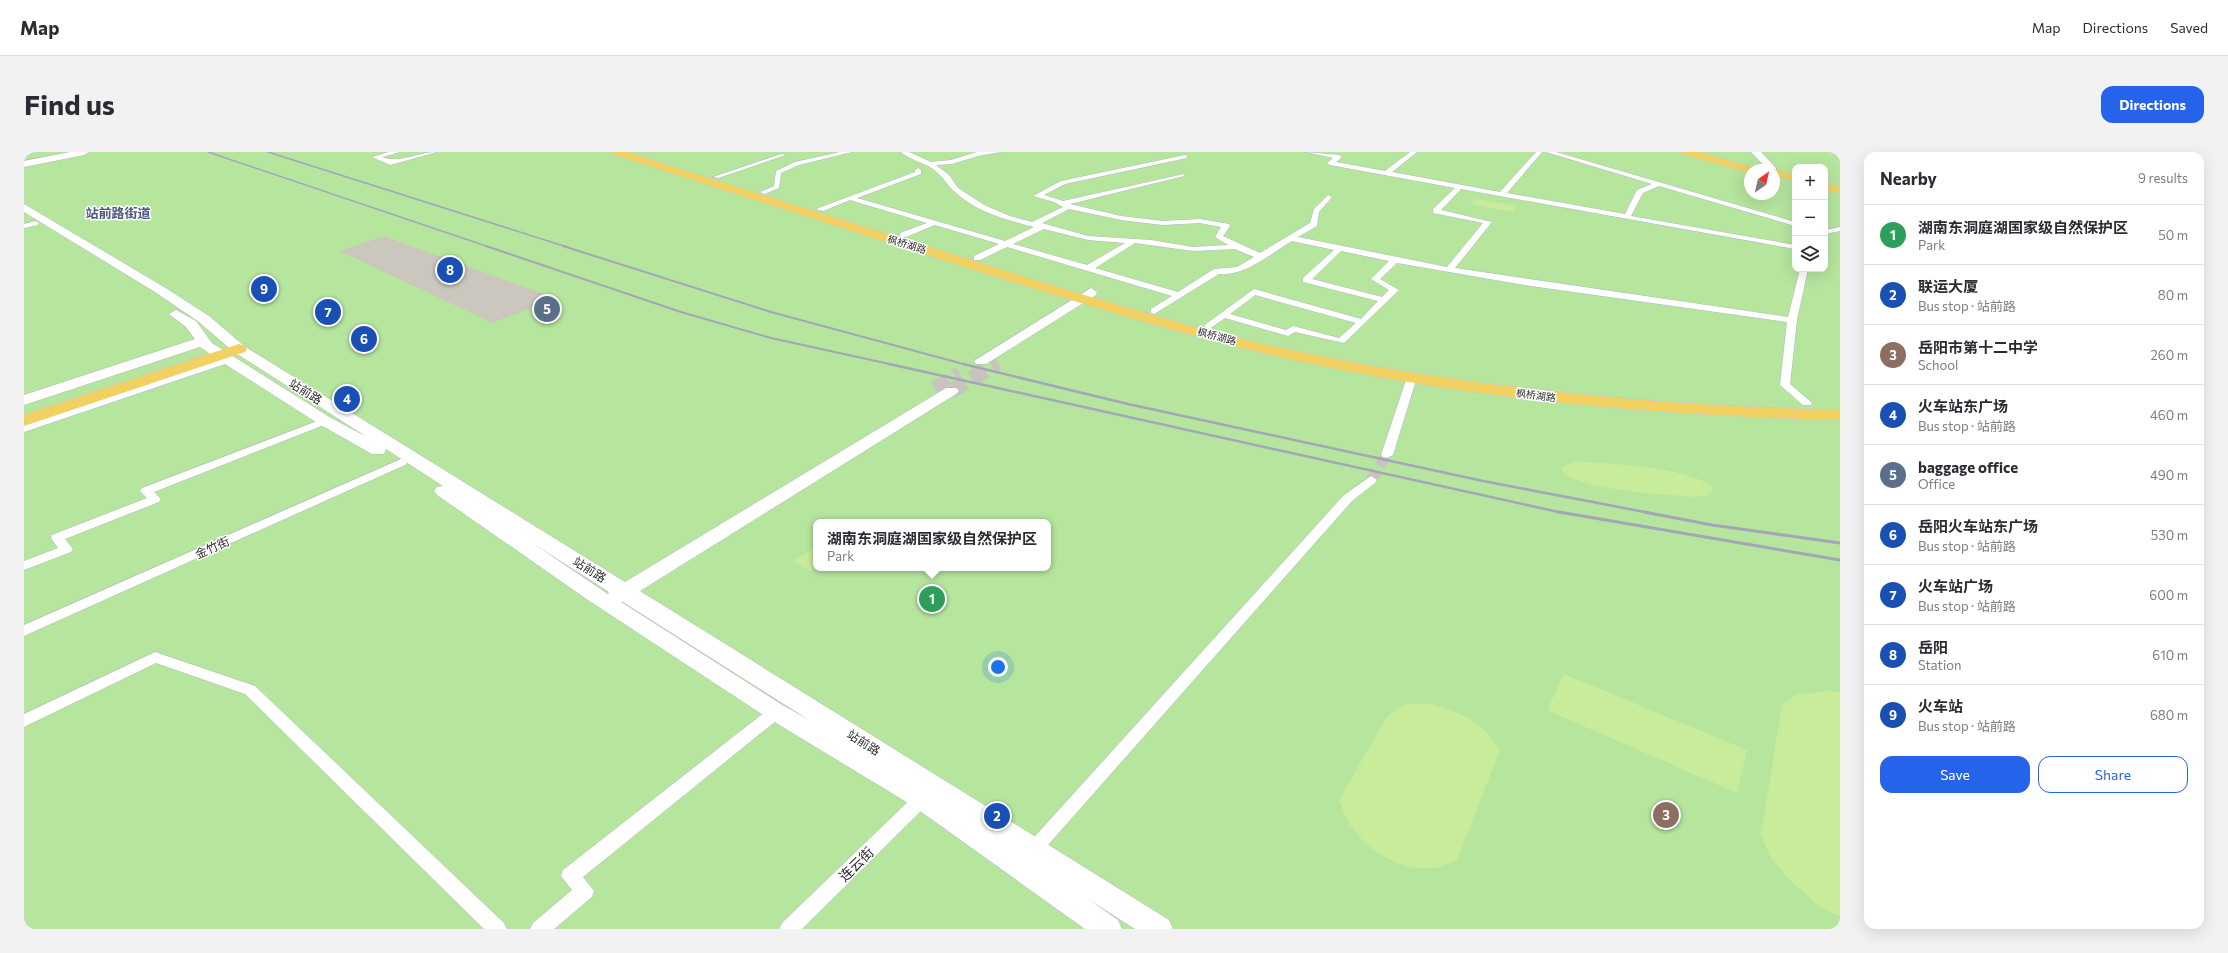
<!DOCTYPE html>
<html lang="en">
<head>
<meta charset="utf-8">
<style>
	body { margin:0; font-family:Commissioner,"Noto Sans SC",sans-serif; background:#f2f2f3; color:#2b2b33 }
	.controls { position:absolute; right:12px; top:12px; display:grid; overflow:hidden; border-radius:8px; box-shadow:0 4px 16px #0002 }
	.controls button { width:36px; height:36px; display:grid; place-items:center; padding:0; border:0; border-bottom:1px solid #e1e1e2; background:#fff; color:#2b2b33; font:20px sans-serif }
	.compass { position:absolute; left:1720px; top:12px; width:36px; height:36px; border-radius:50%; background:#fff; box-shadow:0 4px 16px #0002; rotate:34deg }
	.you { position:absolute; left:974px; top:515px; width:14px; height:14px; margin:-10px; border:3px solid #fff; border-radius:50%; background:#1a73e8; box-shadow:0 0 0 6px #1a73e833 }
	.badge { display:grid; place-items:center; width:26px; height:26px; border-radius:50%; background:#2563eb; color:#fff; font-size:13px; font-weight:700 }
	.pin { position:absolute; translate:-50% -50%; border:2px solid #fff; box-shadow:0 1px 4px #0006 }
	.popup { position:absolute; left:789px; top:367px; width:238px; height:52px; box-sizing:border-box; display:grid; place-content:center; border-radius:8px; background:#fff; filter:drop-shadow(0 1px 3px #0005); font-size:13px; white-space:nowrap; color:#7c7c81 }
	.popup b { font-size:15px; color:#2b2b33 }
	.popup::after { content:''; position:absolute; left:50%; top:100%; margin-left:-8px; border:8px solid transparent; border-top-color:#fff }
	.list { margin:0; padding:0; list-style:none }
	h2 { display:flex; justify-content:space-between; align-items:center; height:52px; margin:0; padding:0 16px; font-size:17px }
	h2 small { font-size:13px; font-weight:400; color:#7c7c81 }
	.list li { display:grid; grid-template-columns:26px 1fr auto; gap:12px; align-items:center; box-sizing:border-box; height:60px; padding:0 16px; border-top:1px solid #e1e1e2 }
	.list b { display:block; font-size:15px; white-space:nowrap }
	.list p { margin:0; font-size:13px; white-space:nowrap; color:#7c7c81 }
	.list em { font-size:13px; font-style:normal; color:#7c7c81 }
	.actions { display:flex; gap:8px; padding:12px 16px }
	.actions a { flex:1; padding:9px 0; border:1px solid #2563eb; border-radius:12px; text-align:center; font-size:14px; color:#2563eb }
	.actions .main { background:#2563eb; color:#fff }
	.icon { flex:none; width:22px; height:22px; fill:none; stroke:currentColor; stroke-width:2; stroke-linecap:round; stroke-linejoin:round }
	.map { position:relative; flex:none; width:1816px; height:777px; overflow:hidden; border-radius:12px }
	header { display:flex; align-items:center; gap:24px; box-sizing:border-box; height:56px; padding:0 20px; background:#fff; border-bottom:1px solid #e1e1e2 }
	header strong { font-size:19px }
	nav { display:flex; gap:22px; margin-inline-start:auto; font-size:14px }
	.intro { display:flex; align-items:center; justify-content:space-between; box-sizing:border-box; height:96px; padding:0 24px }
	h1 { margin:0; font-size:28px }
	.button { padding:10px 18px; border-radius:12px; background:#2563eb; color:#fff; font-size:14px; font-weight:700 }
	main { display:flex; gap:24px; padding:0 24px }
	aside { flex:1; background:#fff; border-radius:12px; box-shadow:0 4px 16px #0002 }
	.map>svg:first-child { display:block }
</style>
</head>
<body>
<header>
<strong>Map</strong>
<nav><a>Map</a><a>Directions</a><a>Saved</a></nav>
</header>
<div class="intro"><h1>Find us</h1><a class="button">Directions</a></div>
<main>
<div class="map">
<svg width="1816" height="777" viewBox="0 0 1816 777">
	<rect width="100%" height="100%" fill="#efe9e1"/>
	<path fill="#b6e59e" fill-rule="evenodd" d="M0 0H1816V777H0ZM1771 15H1801V117H1771ZM1726 18H1750V42H1726ZM792 370H1024V416H792Z"/>
	<g fill="#c9ec9a">
		<path d="M1452 47 1492 54 1488 60 1447 52Z"/>
		<path d="M1554 309C1589 313 1662 314 1688 335V339L1684 343 1672 345C1643 342 1555 339 1538 319V315Z"/>
		<path d="M792 395V415L786 419 769 409Z"/>
		<path d="M1540 522 1723 598 1713 641 1523 558Z"/>
		<path d="M1807 539 1816 540V765L1795 754 1766 728 1747 706 1737 683 1758 553 1773 542Z"/>
		<path d="M1402 551C1436 561 1456 566 1476 598L1433 708C1426 710 1418 715 1410 716 1377 721 1342 698 1325 671 1321 664 1318 656 1315 648L1362 566 1379 553Z"/>
	</g>
	<path fill="#cbc7bf" stroke="#cbc5ba" d="M360 85 532 147 468 170 317 99Z"/>
	<g fill="none" stroke-linecap="round" stroke-linejoin="round">
		<path stroke="#c8c4bd" stroke-width="11" stroke-dasharray="11 5.5" stroke-linecap="butt" d="M1347 328 1363 303"/>
		<path stroke="#c8c4bd" stroke-width="13" stroke-dasharray="13 6" stroke-linecap="butt" d="M970 213 974 211"/>
		<g stroke="#c8c4bd" stroke-width="16" stroke-dasharray="16 8" stroke-linecap="butt">
			<path d="M911 237 936 222"/>
			<path d="M927 239 972 212"/>
		</g>
		<defs>
			<g id="street">
				<path d="M365 0H376L358 5C375 12 395 0 413 0L366 13 348 5Z"/>
				<path d="M816 0H828L775 13 757 21 755 36 740 42 736 40 750 34 752 19 771 10Z"/>
				<path d="M877 0H885L907 10 927 8 953 0H977L954 4 928 12 912 13 925 23 934 36 960 53 986 64 1008 70 1039 55 1030 50 1009 44 1037 29 1161 3 1163 4V6L1041 32 1020 43 1039 49 1160 22V24L1046 52 1097 64 1139 69 1176 67 1205 72 1206 74 1199 84 1236 101 1286 71 1290 57 1304 43 1308 45 1295 60 1293 74 1274 85 1423 115 1459 71 1409 61V57L1431 36 1306 13 1303 11 1309 6 1282 0 1315 3 1318 5 1312 10 1361 19 1386 0H1393L1368 20 1476 40 1512 0H1518L1483 41 1601 62 1613 38 1628 32 1522 0H1532L1771 70V74L1635 34 1619 41 1607 64 1771 93V97L1437 37 1417 58 1468 70 1431 116 1764 165 1776 117H1784L1773 168 1766 232 1788 251 1787 253H1779L1756 233 1763 170 1507 134 1373 111 1356 127 1375 138 1320 191 1271 180 1264 184 1201 166 1185 177 1180 174 1182 172 1230 137 1337 167 1354 149 1279 130V126L1310 98 1268 89C1246 102 1222 124 1195 122L1130 162 1127 161V157L1148 144 983 95 956 108H950V104L975 92 911 73 882 85H876V81L903 71 826 48 799 59 792 57 891 20V18L894 16 897 18V22L833 46 981 89 1010 75C982 68 952 60 930 39 921 31 920 25 909 17 899 10 886 8 877 0ZM1045 57 1097 68 1139 73 1176 71 1197 75 1191 85 1204 93 1169 95 1127 88 1064 84 1018 71ZM1020 77 1064 88 1101 91 1063 113 989 92ZM1111 91 1169 99 1211 97 1230 105 1213 115 1190 117 1154 140 1071 116ZM1317 99 1365 109 1347 127 1365 138 1358 145 1288 127ZM1231 143 1332 171 1315 186 1269 174 1262 178 1206 162Z"/>
				<path d="M757 2 762 3 694 26 689 25Z"/>
				<path d="M11 69 15 71 14 73 0 76V72Z"/>
				<path d="M1816 75V79L1801 82V78Z"/>
				<path d="M1388 222 1393 225 1369 303 1363 306 1359 305 1357 303 1383 225Z"/>
				<path d="M301 266 305 267 306 269 305 271 130 340 137 347 135 350 41 387 49 397 47 400 0 418V409L34 396 27 386 28 383 123 346 116 339 118 336Z"/>
				<path d="M377 307 381 309 383 311 381 313 0 484V473Z"/>
				<path d="M1347 324 1353 328 1351 331 1328 349 1016 702 1010 705 1004 702 1001 697 1004 692 1320 343Z"/>
				<path d="M131 500 231 534 480 771 483 777H460L221 542 132 511 0 575V562Z"/>
				<path d="M752 554 758 556 760 560 758 564 559 725 570 739 568 745 530 777H506L509 771 548 738 537 724 539 718 746 556Z"/>
				<path d="M898 640 904 642 907 647 904 652 778 777H755L758 771 892 642Z"/>
			</g>
			<g id="secondary">
				<path d="M46 0H65L60 3 0 15V9Z"/>
				<path d="M1727 0H1737L1752 16V20L1744 18Z"/>
				<path d="M0 52 140 135 185 164 220 194 601 430 922 236H932L935 239 932 242 616 439 1145 768 1149 777H1111L1064 747 1094 768 1098 777H1061L889 654 744 566 564 448 413 343 410 339 413 335 419 334 362 297 360 302H348L295 272 201 212 0 280V270L191 205 176 195 0 253V243L171 187 162 175 145 162 152 158 172 169 188 191 307 266 343 285 210 200 175 170 131 140 0 60ZM507 390 585 440 584 442 578 438ZM597 450H599L785 568 760 554Z"/>
				<path d="M1067 136 1073 140 1072 143 962 212H952L950 209Z"/>
			</g>
			<g id="primary">
				<path d="M587 0H603C728 40 854 79 979 118 1067 145 1155 173 1244 193 1432 235 1624 253 1816 258V268C1623 263 1432 246 1243 202 1151 181 1060 152 969 124 842 84 715 43 588 2Z"/>
				<path d="M1657 0H1674L1731 16 1732 18H1726V21L1658 2Z"/>
				<path d="M1750 17 1771 23V29L1750 23V18H1746Z"/>
				<path d="M1801 31 1816 35V41L1801 37Z"/>
				<path d="M215 192 221 194 223 197 221 200 0 274V263Z"/>
			</g>
		</defs>
		<use href="#street" stroke="#b4b7c1" stroke-width="1"/>
		<use href="#secondary" stroke="#b4b7c1" stroke-width="1"/>
		<use href="#primary" stroke="#c9c9c9" stroke-width="1"/>
		<use href="#street" fill="#fff" fill-rule="evenodd"/>
		<use href="#secondary" fill="#fff" fill-rule="evenodd"/>
		<use href="#primary" fill="#f2d163" fill-rule="evenodd"/>
		<g stroke="#a3a6b8" stroke-width="1.5">
			<path d="M184 0 465 95"/>
			<path d="M244 0 543 95"/>
		</g>
		<g stroke="#a3a6b8" stroke-width="2">
			<path d="M462 94 657 160 747 186 870 213"/>
			<path d="M539 94 747 160 943 213"/>
		</g>
		<g stroke="#a3a6b8" stroke-width="2.5">
			<path d="M865 212 1539 361"/>
			<path d="M939 212 1104 252 1459 329 1626 361"/>
		</g>
		<g stroke="#a3a6b8" stroke-width="3">
			<path d="M1535 360 1816 408"/>
			<path d="M1620 360 1688 373 1816 391"/>
		</g>
	</g>
	<g text-anchor="middle" dominant-baseline="central" stroke-width="3" stroke-linejoin="round" paint-order="stroke">
		<g font-size="10" fill="#2e2e2e" stroke="#fff">
			<text transform="translate(883 92) rotate(17)">枫桥湖路</text>
			<text transform="translate(1193 184) rotate(15)">枫桥湖路</text>
			<text transform="translate(1512 243) rotate(7)">枫桥湖路</text>
		</g>
		<g font-size="12" fill="#2e2e2e" stroke="#fff">
			<text transform="translate(282 239) rotate(32)">站前路</text>
			<text transform="translate(188 395) rotate(-24)">金竹街</text>
			<text transform="translate(566 417) rotate(32)">站前路</text>
			<text transform="translate(840 590) rotate(32)">站前路</text>
		</g>
		<g font-size="13" font-weight="bold" fill="#4d5680" stroke="#fff">
			<text x="94" y="61">站前路街道</text>
		</g>
		<g font-size="14" fill="#2e2e2e" stroke="#fff">
			<text transform="translate(832 712) rotate(-44)">连云街</text>
		</g>
	</g>
</svg>
<div class="controls">
<button>+</button>
<button>−</button>
<button><svg class="icon" aria-label="layers" viewBox="0 0 24 24"><path d="M12 4l9 5-9 5-9-5zM3 14l9 5 9-5"/></svg></button>
</div>
<svg class="compass" viewBox="-18 -18 36 36"><path d="M0-13l5 13h-10z" fill="#e53935"/><path d="M0 13l5-13h-10z" fill="#7c7c81"/></svg>
<div class="you"></div>
<div class="pin badge" style="left:908px;top:447px;background:#2e9e5b">1</div>
<div class="popup"><b>湖南东洞庭湖国家级自然保护区</b>Park</div>
<div class="pin badge" style="left:973px;top:664px;background:#1a4fb4">2</div>
<div class="pin badge" style="left:1642px;top:663px;background:#8d6e63">3</div>
<div class="pin badge" style="left:323px;top:247px;background:#1a4fb4">4</div>
<div class="pin badge" style="left:523px;top:157px;background:#5c6f8a">5</div>
<div class="pin badge" style="left:340px;top:187px;background:#1a4fb4">6</div>
<div class="pin badge" style="left:304px;top:160px;background:#1a4fb4">7</div>
<div class="pin badge" style="left:426px;top:118px;background:#1a4fb4">8</div>
<div class="pin badge" style="left:240px;top:137px;background:#1a4fb4">9</div>
</div>
<aside>
<h2>Nearby<small>9 results</small></h2>
<ul class="list">
<li><span class="badge" style="background:#2e9e5b">1</span><div><b>湖南东洞庭湖国家级自然保护区</b><p>Park</p></div><em>50 m</em></li>
<li><span class="badge" style="background:#1a4fb4">2</span><div><b>联运大厦</b><p>Bus stop · 站前路</p></div><em>80 m</em></li>
<li><span class="badge" style="background:#8d6e63">3</span><div><b>岳阳市第十二中学</b><p>School</p></div><em>260 m</em></li>
<li><span class="badge" style="background:#1a4fb4">4</span><div><b>火车站东广场</b><p>Bus stop · 站前路</p></div><em>460 m</em></li>
<li><span class="badge" style="background:#5c6f8a">5</span><div><b>baggage office</b><p>Office</p></div><em>490 m</em></li>
<li><span class="badge" style="background:#1a4fb4">6</span><div><b>岳阳火车站东广场</b><p>Bus stop · 站前路</p></div><em>530 m</em></li>
<li><span class="badge" style="background:#1a4fb4">7</span><div><b>火车站广场</b><p>Bus stop · 站前路</p></div><em>600 m</em></li>
<li><span class="badge" style="background:#1a4fb4">8</span><div><b>岳阳</b><p>Station</p></div><em>610 m</em></li>
<li><span class="badge" style="background:#1a4fb4">9</span><div><b>火车站</b><p>Bus stop · 站前路</p></div><em>680 m</em></li>
</ul>
<div class="actions"><a class="main">Save</a><a>Share</a></div>
</aside>
</main>
</body>
</html>
